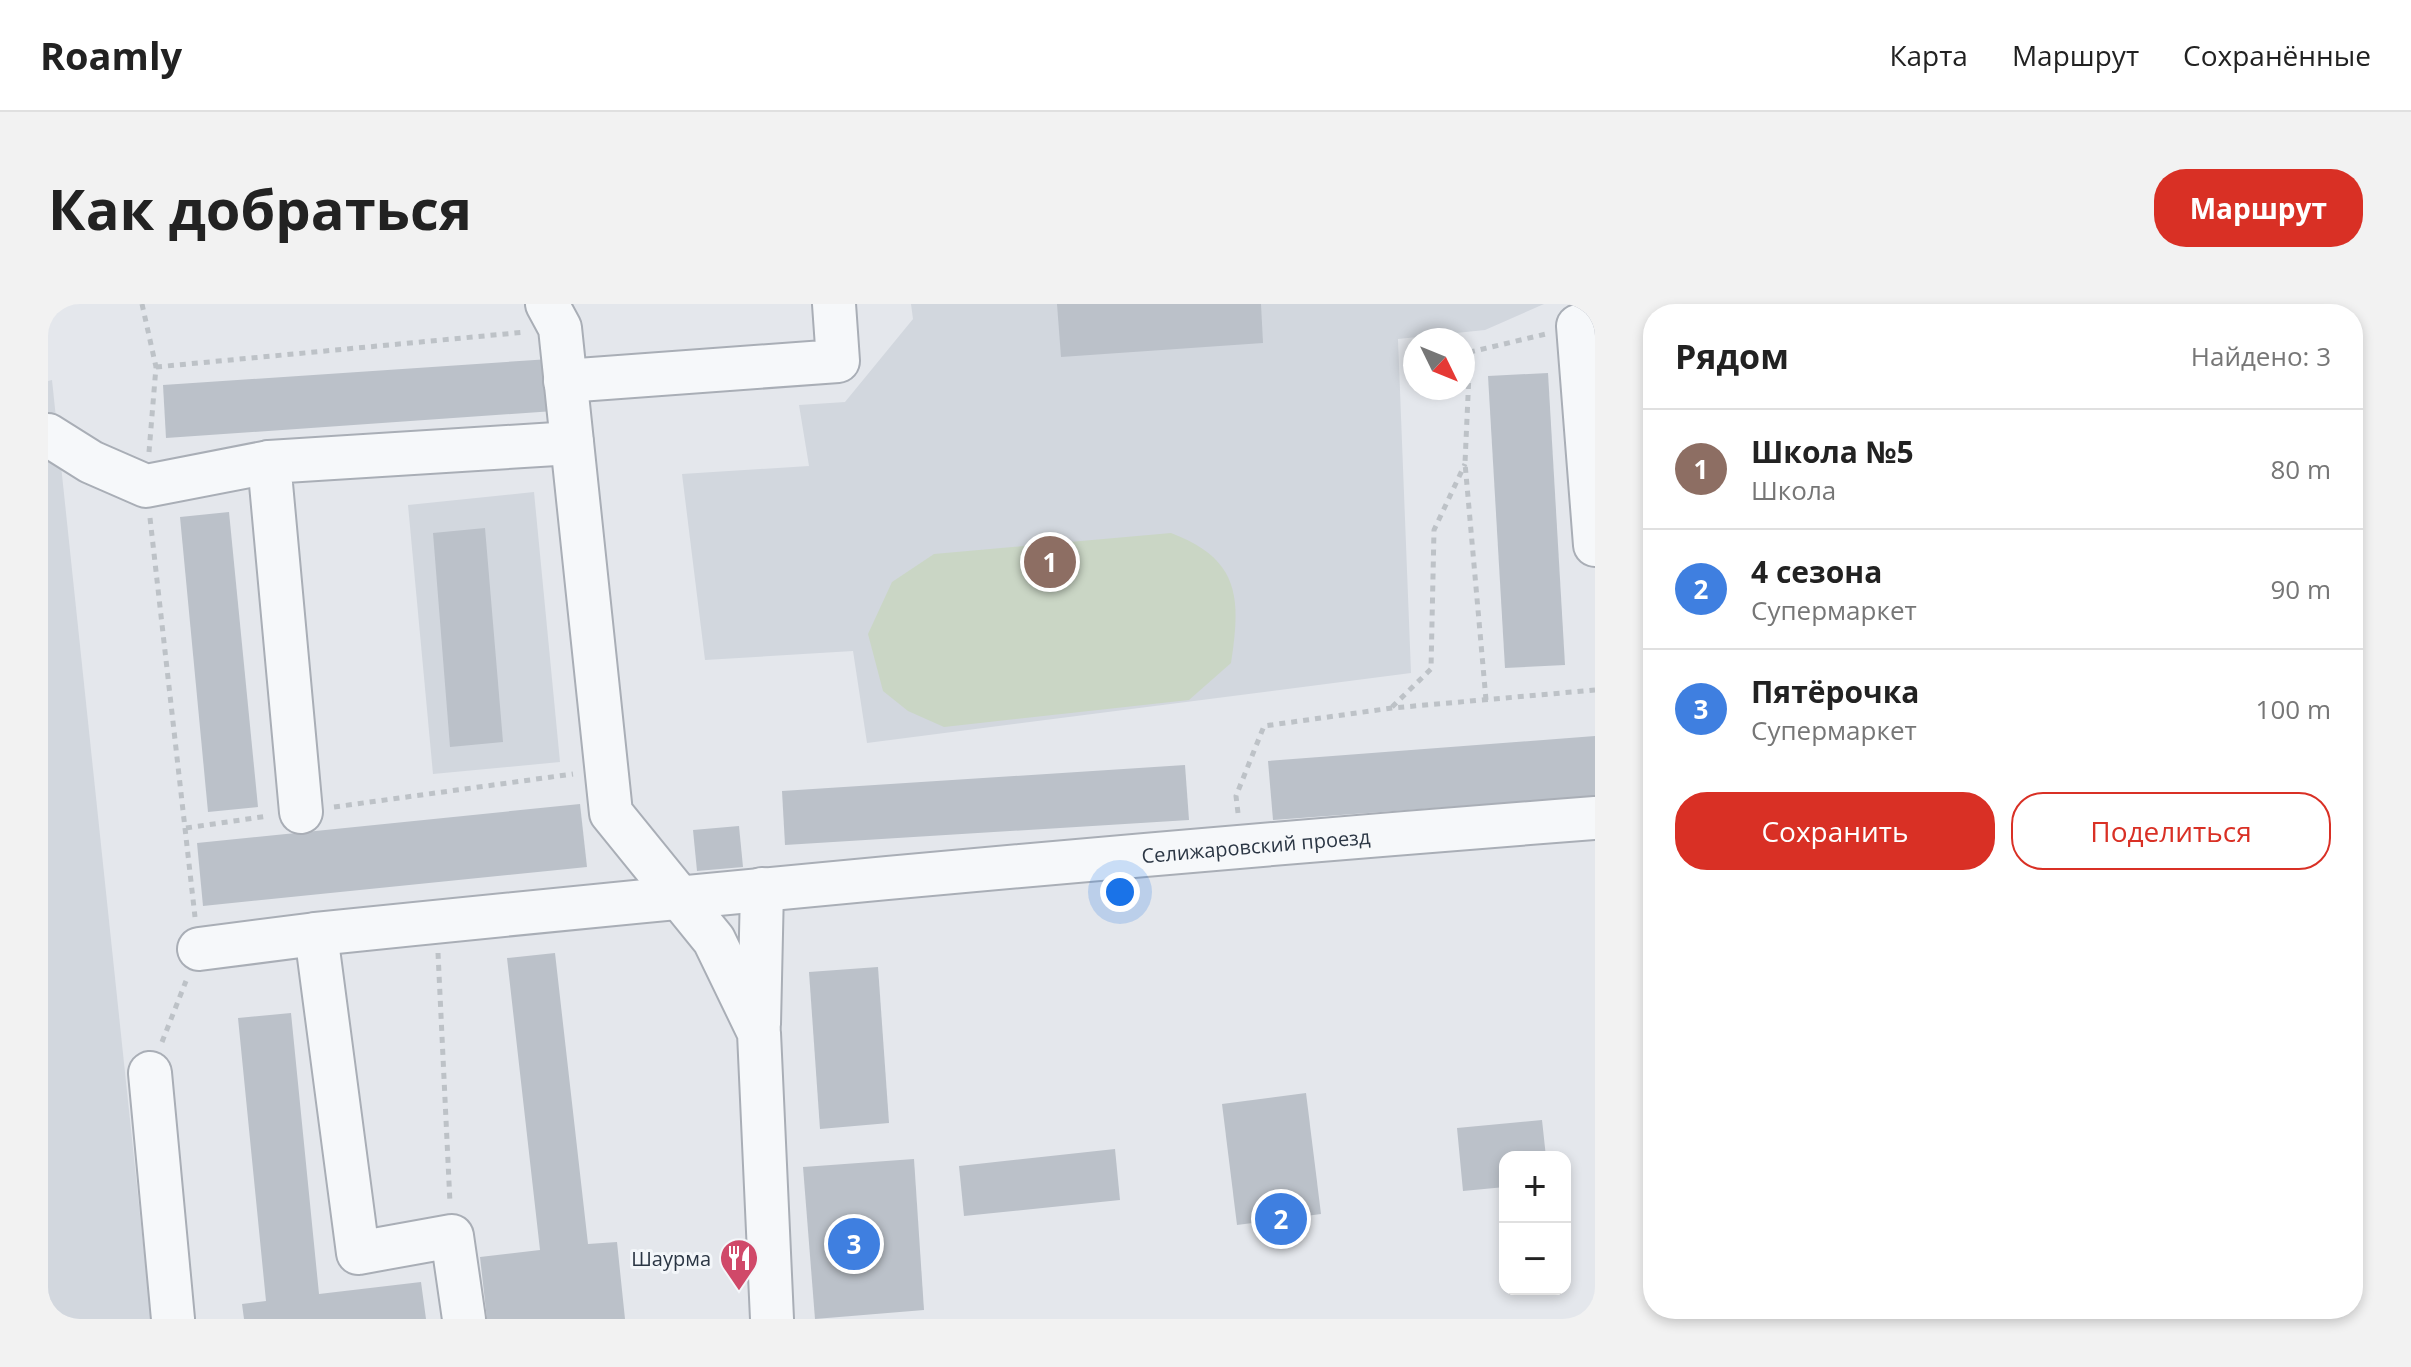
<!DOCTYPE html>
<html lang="ru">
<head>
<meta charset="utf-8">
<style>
	body { margin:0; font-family:"Open Sans",sans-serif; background:#f2f2f2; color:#222 }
	.controls { position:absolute; right:24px; bottom:24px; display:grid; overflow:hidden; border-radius:16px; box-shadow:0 4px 12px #0003 }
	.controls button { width:72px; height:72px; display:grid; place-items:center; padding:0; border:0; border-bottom:2px solid #e0e0e0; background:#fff; color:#222; font:40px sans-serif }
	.compass { position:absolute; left:1355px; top:24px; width:72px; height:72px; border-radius:50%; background:#fff; box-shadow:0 4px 12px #0003; rotate:133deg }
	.you { position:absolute; left:1072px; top:588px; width:28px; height:28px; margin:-20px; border:6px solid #fff; border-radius:50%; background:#1a73e8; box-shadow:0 0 0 12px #1a73e833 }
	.badge { display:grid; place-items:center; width:52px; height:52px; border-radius:50%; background:#d93025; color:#fff; font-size:26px; font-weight:700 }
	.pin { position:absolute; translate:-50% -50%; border:4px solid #fff; box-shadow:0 2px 8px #0006 }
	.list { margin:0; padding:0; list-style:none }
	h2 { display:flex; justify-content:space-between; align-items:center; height:104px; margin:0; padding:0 32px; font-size:34px }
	h2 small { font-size:26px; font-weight:400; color:#767676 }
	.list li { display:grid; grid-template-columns:52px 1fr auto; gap:24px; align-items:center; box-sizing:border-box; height:120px; padding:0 32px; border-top:2px solid #e0e0e0 }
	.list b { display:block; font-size:30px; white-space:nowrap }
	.list p { margin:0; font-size:26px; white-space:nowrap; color:#767676 }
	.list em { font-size:26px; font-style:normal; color:#767676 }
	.actions { display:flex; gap:16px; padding:24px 32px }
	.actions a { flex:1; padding:18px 0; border:2px solid #d93025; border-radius:32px; text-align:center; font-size:28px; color:#d93025 }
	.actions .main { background:#d93025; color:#fff }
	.map { position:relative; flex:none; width:1547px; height:1015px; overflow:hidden; border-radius:32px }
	header { display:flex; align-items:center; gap:48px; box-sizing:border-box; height:112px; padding:0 40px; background:#fff; border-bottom:2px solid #e0e0e0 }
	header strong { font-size:38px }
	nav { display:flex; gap:44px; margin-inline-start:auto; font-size:28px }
	.intro { display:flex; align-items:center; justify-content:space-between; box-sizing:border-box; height:192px; padding:0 48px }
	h1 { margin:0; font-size:56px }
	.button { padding:20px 36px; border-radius:32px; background:#d93025; color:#fff; font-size:28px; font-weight:700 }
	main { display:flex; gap:48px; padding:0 48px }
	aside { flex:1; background:#fff; border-radius:32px; box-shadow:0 4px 12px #0003 }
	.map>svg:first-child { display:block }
</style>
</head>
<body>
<header>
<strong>Roamly</strong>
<nav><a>Карта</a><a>Маршрут</a><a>Сохранённые</a></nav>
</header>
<div class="intro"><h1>Как добраться</h1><a class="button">Маршрут</a></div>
<main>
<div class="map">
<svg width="1547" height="1015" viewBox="0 0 1547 1015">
	<rect width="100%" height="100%" fill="#e4e7ec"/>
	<g fill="#d2d7de">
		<path d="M863 0H1496L1437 26 1350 35 1363 369 819 439 805 347 657 356 634 170 761 162 751 101 797 98 865 15Z"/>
		<path d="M4 76 103 1015H0V77Z"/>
		<path d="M486 188 512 458 385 470 360 201Z"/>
	</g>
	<path fill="#cad6c5" d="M1123 229C1192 255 1193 294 1183 359L1141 396 896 423 860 407 835 387 820 330 844 278 886 250Z"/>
	<g fill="#bbc1c9">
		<path d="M1009 0H1213L1215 39 1013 53Z"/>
		<path d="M502 55 506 107 118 134 115 81Z"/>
		<path d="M1500 69 1517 361 1457 364 1440 72Z"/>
		<path d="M181 208 210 503 160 508 132 213Z"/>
		<path d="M437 224 455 438 402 443 385 229Z"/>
		<path d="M1547 432V492L1225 516 1220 457Z"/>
		<path d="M1137 461 1141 516 737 541 734 487Z"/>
		<path d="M532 500 539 563 155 602 149 539Z"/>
		<path d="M691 522 695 563 649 567 645 526Z"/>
		<path d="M507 649 540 940 569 938 577 1015H439L432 953 492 946 459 654Z"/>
		<path d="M830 663 841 819 772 825 761 668Z"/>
		<path d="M243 709 271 990 373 978 378 1015H196L194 1000 218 997 190 714Z"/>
		<path d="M1258 789 1273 910 1189 921 1174 800Z"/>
		<path d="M1494 816 1498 853H1457V883L1415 887 1409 824Z"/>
		<path d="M1067 845 1072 896 916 912 911 862Z"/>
		<path d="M866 855 876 1006 767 1015 755 863Z"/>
	</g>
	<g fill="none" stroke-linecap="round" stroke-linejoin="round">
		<defs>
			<g id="minor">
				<path d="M499 0 512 24 563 509 666 636 711 729 724 1015"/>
				<path d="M1530 22 1547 241"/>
				<path d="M517 77 790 57 786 0"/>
				<path d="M0 131 43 158 98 182 221 158"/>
				<path d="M253 508 221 158 524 139"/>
				<path id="s1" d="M268 630C694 586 1120 547 1547 514"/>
				<path d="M151 645 268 630 310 949 404 932 416 1015"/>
				<path d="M711 720 714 585"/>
				<path d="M102 769 125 1015"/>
			</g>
		</defs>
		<use href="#minor" stroke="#a9aeb6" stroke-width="46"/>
		<g stroke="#bdc2c7" stroke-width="5" stroke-dasharray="6 6" stroke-linecap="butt">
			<path d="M94 0 108 63 101 148"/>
			<path d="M108 63 478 28"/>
			<path d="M102 214 147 613"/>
			<path d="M1438 396 1417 159 1422 48 1498 30"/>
			<path d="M1344 403 1383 365 1386 226 1417 160"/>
			<path d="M286 503 525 470"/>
			<path d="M1190 509 1188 492 1216 422 1344 404 1547 386"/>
			<path d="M138 524 220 512"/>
			<path d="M390 649 402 899"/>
			<path d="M114 738 138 677"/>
		</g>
		<use href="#minor" stroke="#f6f8fa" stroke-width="42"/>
	</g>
	<defs>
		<symbol id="restaurant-pin" viewBox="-11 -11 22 30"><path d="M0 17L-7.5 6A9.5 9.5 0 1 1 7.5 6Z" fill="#d04969" stroke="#f3f6f9"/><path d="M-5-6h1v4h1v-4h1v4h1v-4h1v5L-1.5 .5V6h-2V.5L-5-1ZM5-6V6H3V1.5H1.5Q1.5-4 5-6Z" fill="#fff"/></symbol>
	</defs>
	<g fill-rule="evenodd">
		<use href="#restaurant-pin" x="669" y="932" width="44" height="60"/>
	</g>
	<g text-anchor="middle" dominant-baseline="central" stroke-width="6" stroke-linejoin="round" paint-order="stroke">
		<g font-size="20" fill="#2b3644" stroke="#f3f6f9">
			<text stroke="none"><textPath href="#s1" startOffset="944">Селижаровский проезд</textPath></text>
		</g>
		<g font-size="20" fill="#2b3644" stroke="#f3f6f9" text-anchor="end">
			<text x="663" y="954">Шаурма</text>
		</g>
	</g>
</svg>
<div class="controls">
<button>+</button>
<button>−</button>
</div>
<svg class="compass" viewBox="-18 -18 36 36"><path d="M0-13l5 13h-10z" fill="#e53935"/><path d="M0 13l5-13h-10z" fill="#767676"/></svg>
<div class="you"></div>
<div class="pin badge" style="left:1002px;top:258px;background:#8d6e63">1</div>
<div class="pin badge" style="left:1233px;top:915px;background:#3f7fe0">2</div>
<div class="pin badge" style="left:806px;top:940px;background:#3f7fe0">3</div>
</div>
<aside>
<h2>Рядом<small>Найдено: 3</small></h2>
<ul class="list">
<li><span class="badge" style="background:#8d6e63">1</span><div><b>Школа №5</b><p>Школа</p></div><em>80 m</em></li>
<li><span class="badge" style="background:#3f7fe0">2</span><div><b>4 сезона</b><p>Супермаркет</p></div><em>90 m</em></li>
<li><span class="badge" style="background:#3f7fe0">3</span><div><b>Пятёрочка</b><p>Супермаркет</p></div><em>100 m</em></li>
</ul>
<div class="actions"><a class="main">Сохранить</a><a>Поделиться</a></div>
</aside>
</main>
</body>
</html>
